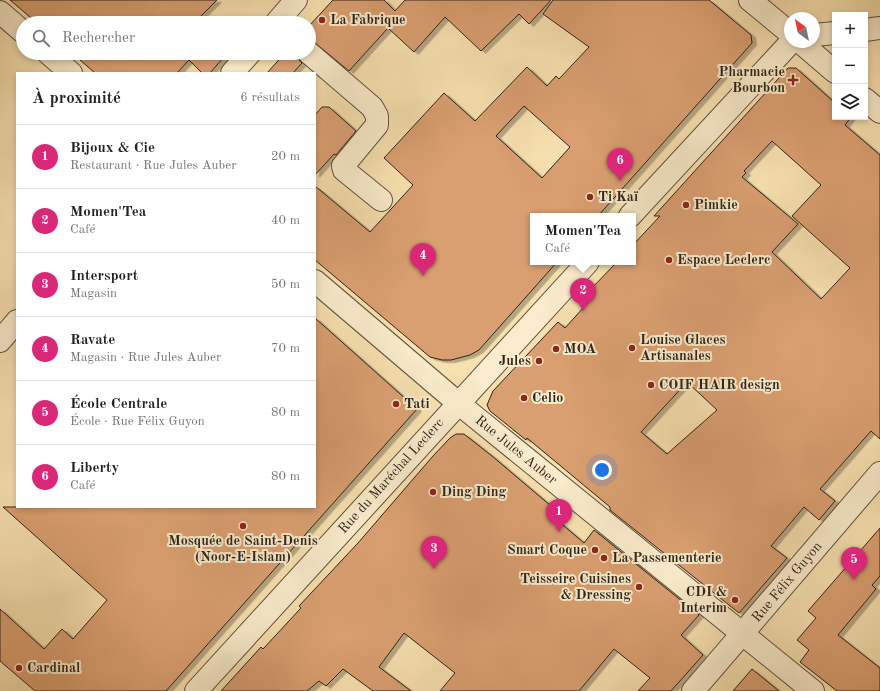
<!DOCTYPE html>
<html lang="fr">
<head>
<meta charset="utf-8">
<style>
	body { margin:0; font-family:"Old Standard TT",serif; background:#f6f6f6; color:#222 }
	.controls { position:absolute; right:12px; top:12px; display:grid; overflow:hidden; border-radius:0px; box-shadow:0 2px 6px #0003 }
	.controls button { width:36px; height:36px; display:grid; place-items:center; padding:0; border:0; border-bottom:1px solid #e0e0e0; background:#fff; color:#222; font:20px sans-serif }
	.compass { position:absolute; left:784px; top:12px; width:36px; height:36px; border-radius:50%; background:#fff; box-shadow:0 2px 6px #0003; rotate:327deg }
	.you { position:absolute; left:602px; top:470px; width:14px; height:14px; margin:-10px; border:3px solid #fff; border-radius:50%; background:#1a73e8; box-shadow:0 0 0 6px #1a73e833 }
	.badge { display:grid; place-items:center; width:26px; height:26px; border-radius:50%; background:#db2777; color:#fff; font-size:13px; font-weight:700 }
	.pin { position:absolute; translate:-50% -33px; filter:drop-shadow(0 1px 2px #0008) }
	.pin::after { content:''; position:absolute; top:21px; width:14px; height:12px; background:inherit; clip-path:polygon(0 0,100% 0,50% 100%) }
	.popup { position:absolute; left:530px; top:213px; width:106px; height:52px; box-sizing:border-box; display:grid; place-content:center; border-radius:0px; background:#fff; filter:drop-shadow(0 1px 3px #0005); font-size:13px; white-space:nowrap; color:#767676 }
	.popup b { font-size:15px; color:#222 }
	.popup::after { content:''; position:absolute; left:50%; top:100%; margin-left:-8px; border:8px solid transparent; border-top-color:#fff }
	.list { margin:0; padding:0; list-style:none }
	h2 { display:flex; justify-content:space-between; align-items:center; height:52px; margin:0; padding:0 16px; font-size:17px }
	h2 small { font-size:13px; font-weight:400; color:#767676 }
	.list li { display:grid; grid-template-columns:26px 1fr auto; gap:12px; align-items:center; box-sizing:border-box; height:64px; padding:0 16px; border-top:1px solid #e0e0e0 }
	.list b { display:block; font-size:15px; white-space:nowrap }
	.list p { margin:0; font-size:13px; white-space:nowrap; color:#767676 }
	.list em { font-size:13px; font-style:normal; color:#767676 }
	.icon { flex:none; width:22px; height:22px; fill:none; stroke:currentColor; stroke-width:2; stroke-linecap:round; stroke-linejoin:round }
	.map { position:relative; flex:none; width:880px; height:691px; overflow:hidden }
	.search { position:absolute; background:#fff; box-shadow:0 2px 6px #0003; left:16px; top:16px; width:300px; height:44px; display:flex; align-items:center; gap:10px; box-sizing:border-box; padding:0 14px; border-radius:22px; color:#767676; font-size:15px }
	.panel { position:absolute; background:#fff; box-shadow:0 2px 6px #0003; left:16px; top:72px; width:300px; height:436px; border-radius:0px }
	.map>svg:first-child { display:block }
</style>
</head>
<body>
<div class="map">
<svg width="880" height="691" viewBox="0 0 880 691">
	<defs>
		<filter id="shadow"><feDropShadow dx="4.5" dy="2.5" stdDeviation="0" flood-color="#0004"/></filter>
	</defs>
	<rect width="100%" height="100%" fill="#f8e1b0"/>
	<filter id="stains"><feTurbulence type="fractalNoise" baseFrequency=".005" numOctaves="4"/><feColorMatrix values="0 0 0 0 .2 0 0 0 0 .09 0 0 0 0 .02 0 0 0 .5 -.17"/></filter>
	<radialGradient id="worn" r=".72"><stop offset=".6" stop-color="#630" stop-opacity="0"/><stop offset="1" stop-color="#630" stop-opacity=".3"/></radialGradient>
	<g fill="#da9f71" stroke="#2e231a" fill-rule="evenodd" filter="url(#shadow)">
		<path d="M10 0H217L194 23H37Z"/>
		<path d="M333 0H384L395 11 405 0H551L529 24 519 14 481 51 445 17 414 52 388 28 349 71 309 38V26Z"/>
		<path d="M553 0H709L751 35 752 43 598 216H533V262H557L479 350 470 355 451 360H442L430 357 315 260V186L370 232 413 185 384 158 444 93 475 121 527 67 547 86 556 76 559 79 589 47 543 14ZM524 106 570 147 542 178 496 136Z"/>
		<path d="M72 53H220L224 57 210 73H202L189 60 177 73H95Z"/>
		<path d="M285 53H297V58L302 63 293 73H267Z"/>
		<path d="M788 68H796L835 103V117H851L845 125 880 155V439L871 431 820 489 835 501 819 520 804 507 771 546 787 558 739 613 610 510V507L527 438 526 440 490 411 487 405 493 391 558 322 565 328 594 296 589 291 617 262H633V245L660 216H654ZM772 141 821 185 792 216 850 268 821 299 772 252 798 224 742 177 746 173 744 171ZM687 382 717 410 667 454 641 432Z"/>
		<path d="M322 107H329L356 131 336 155 334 154 315 175V115Z"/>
		<path d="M315 318 417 409 166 691H35L0 661V609L44 649 62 629 73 639 107 600 3 507H315Z"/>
		<path d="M456 434H464L492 456 551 506 550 514 584 543 594 530 699 615 681 635 703 655 671 691H638L650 678 614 649 579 691H440L455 673 404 633 379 667 411 691H373L343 669 326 686 319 681 307 691H221L261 647 263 649 301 608 299 606 358 543 433 456 450 438Z"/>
		<path d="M880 528V576L872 585 876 589 838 635 880 668V691H837L800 662 809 650 797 640 816 618 808 611Z"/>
		<path d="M752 669 779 691H733Z"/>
	</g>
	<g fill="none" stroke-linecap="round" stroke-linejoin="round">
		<defs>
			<g id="minor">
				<path d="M750 0 790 33"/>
				<path d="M0 12 23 32"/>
				<path d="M276 23 296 0"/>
				<path d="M865 30 880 28"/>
				<path d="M814 35 835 33"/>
				<path d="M800 42 835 72"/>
				<path d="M48 53 71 73"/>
				<path d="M309 53 372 107 377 116V125L343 166 344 170 381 200"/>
				<path d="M232 73 250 53"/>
				<path d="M865 99 880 112"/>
				<path d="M630 216 791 42"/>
				<path d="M315 281 458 403 813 691"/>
				<path d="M0 341 17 321"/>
				<path d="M196 691 588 262"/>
				<path d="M693 691 880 473"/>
			</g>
		</defs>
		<use href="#minor" stroke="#605240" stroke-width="24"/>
		<use href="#minor" stroke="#faeccc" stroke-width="22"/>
	</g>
	<g fill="#8f2418" stroke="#faeccc" stroke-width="1.5">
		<circle cx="322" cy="20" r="4"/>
		<path d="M791 74h4v4h4v4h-4v4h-4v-4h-4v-4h4z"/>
		<circle cx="590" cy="197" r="4"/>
		<circle cx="686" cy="205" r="4"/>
		<circle cx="669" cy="260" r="4"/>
		<circle cx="632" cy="348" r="4"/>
		<circle cx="556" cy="349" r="4"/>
		<circle cx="539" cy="361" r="4"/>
		<circle cx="651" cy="385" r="4"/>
		<circle cx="524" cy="398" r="4"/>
		<circle cx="396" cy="404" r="4"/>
		<circle cx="433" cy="492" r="4"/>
		<circle cx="243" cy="526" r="4"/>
		<circle cx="595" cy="550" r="4"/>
		<circle cx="604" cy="558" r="4"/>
		<circle cx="639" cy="587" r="4"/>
		<circle cx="735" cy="600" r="4"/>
		<circle cx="19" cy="668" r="4"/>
	</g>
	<g text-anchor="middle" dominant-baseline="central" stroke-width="4" stroke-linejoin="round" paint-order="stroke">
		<g font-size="14" font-weight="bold" fill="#2e231a" stroke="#faeccc" text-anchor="start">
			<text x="330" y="20">La Fabrique</text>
			<text x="785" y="72" text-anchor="end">Pharmacie<tspan x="785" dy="16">Bourbon</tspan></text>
			<text x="598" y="197">Ti Kaï</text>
			<text x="694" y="205">Pimkie</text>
			<text x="677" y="260">Espace Leclerc</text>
			<text x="640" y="340">Louise Glaces<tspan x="640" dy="16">Artisanales</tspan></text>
			<text x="564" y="349">MOA</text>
			<text x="531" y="361" text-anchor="end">Jules</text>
			<text x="659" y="385">COIF HAIR design</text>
			<text x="532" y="398">Celio</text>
			<text x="404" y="404">Tati</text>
			<text x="441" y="492">Ding Ding</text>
			<text x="243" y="541" text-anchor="middle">Mosquée de Saint-Denis<tspan x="243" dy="16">(Noor-E-Islam)</tspan></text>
			<text x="587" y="550" text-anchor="end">Smart Coque</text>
			<text x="612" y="558">La Passementerie</text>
			<text x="631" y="579" text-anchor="end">Teisseire Cuisines<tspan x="631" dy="16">&amp; Dressing</tspan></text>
			<text x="727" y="592" text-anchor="end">CDI &amp;<tspan x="727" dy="16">Interim</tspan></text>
			<text x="27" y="668">Cardinal</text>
		</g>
		<g font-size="14" fill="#2e231a" stroke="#faeccc">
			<text transform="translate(516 450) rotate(39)">Rue Jules Auber</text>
			<text transform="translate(391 476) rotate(-48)">Rue du Maréchal Leclerc</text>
			<text transform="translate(787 582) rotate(-50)">Rue Félix Guyon</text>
		</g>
	</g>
	<rect width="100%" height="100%" filter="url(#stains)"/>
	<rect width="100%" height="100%" fill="url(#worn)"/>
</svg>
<div class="controls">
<button>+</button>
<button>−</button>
<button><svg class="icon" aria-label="layers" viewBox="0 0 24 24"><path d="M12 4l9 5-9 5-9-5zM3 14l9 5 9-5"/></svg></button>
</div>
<svg class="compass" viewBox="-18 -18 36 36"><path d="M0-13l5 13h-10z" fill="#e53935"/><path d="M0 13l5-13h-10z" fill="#767676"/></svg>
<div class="you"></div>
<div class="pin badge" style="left:559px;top:532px">1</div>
<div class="pin badge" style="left:583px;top:311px">2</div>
<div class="popup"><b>Momen'Tea</b>Café</div>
<div class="pin badge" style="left:434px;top:569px">3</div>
<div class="pin badge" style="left:423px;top:276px">4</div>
<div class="pin badge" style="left:854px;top:580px">5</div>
<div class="pin badge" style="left:620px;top:181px">6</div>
<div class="search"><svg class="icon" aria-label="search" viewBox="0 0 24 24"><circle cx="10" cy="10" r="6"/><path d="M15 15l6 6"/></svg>Rechercher</div>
<section class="panel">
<h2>À proximité<small>6 résultats</small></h2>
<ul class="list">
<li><span class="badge">1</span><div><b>Bijoux &amp; Cie</b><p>Restaurant · Rue Jules Auber</p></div><em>20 m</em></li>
<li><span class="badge">2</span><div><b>Momen'Tea</b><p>Café</p></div><em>40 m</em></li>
<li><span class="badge">3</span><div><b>Intersport</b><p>Magasin</p></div><em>50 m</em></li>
<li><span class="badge">4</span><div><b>Ravate</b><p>Magasin · Rue Jules Auber</p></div><em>70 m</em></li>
<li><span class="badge">5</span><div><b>École Centrale</b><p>École · Rue Félix Guyon</p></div><em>80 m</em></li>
<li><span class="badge">6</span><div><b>Liberty</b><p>Café</p></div><em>80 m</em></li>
</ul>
</section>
</div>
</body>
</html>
